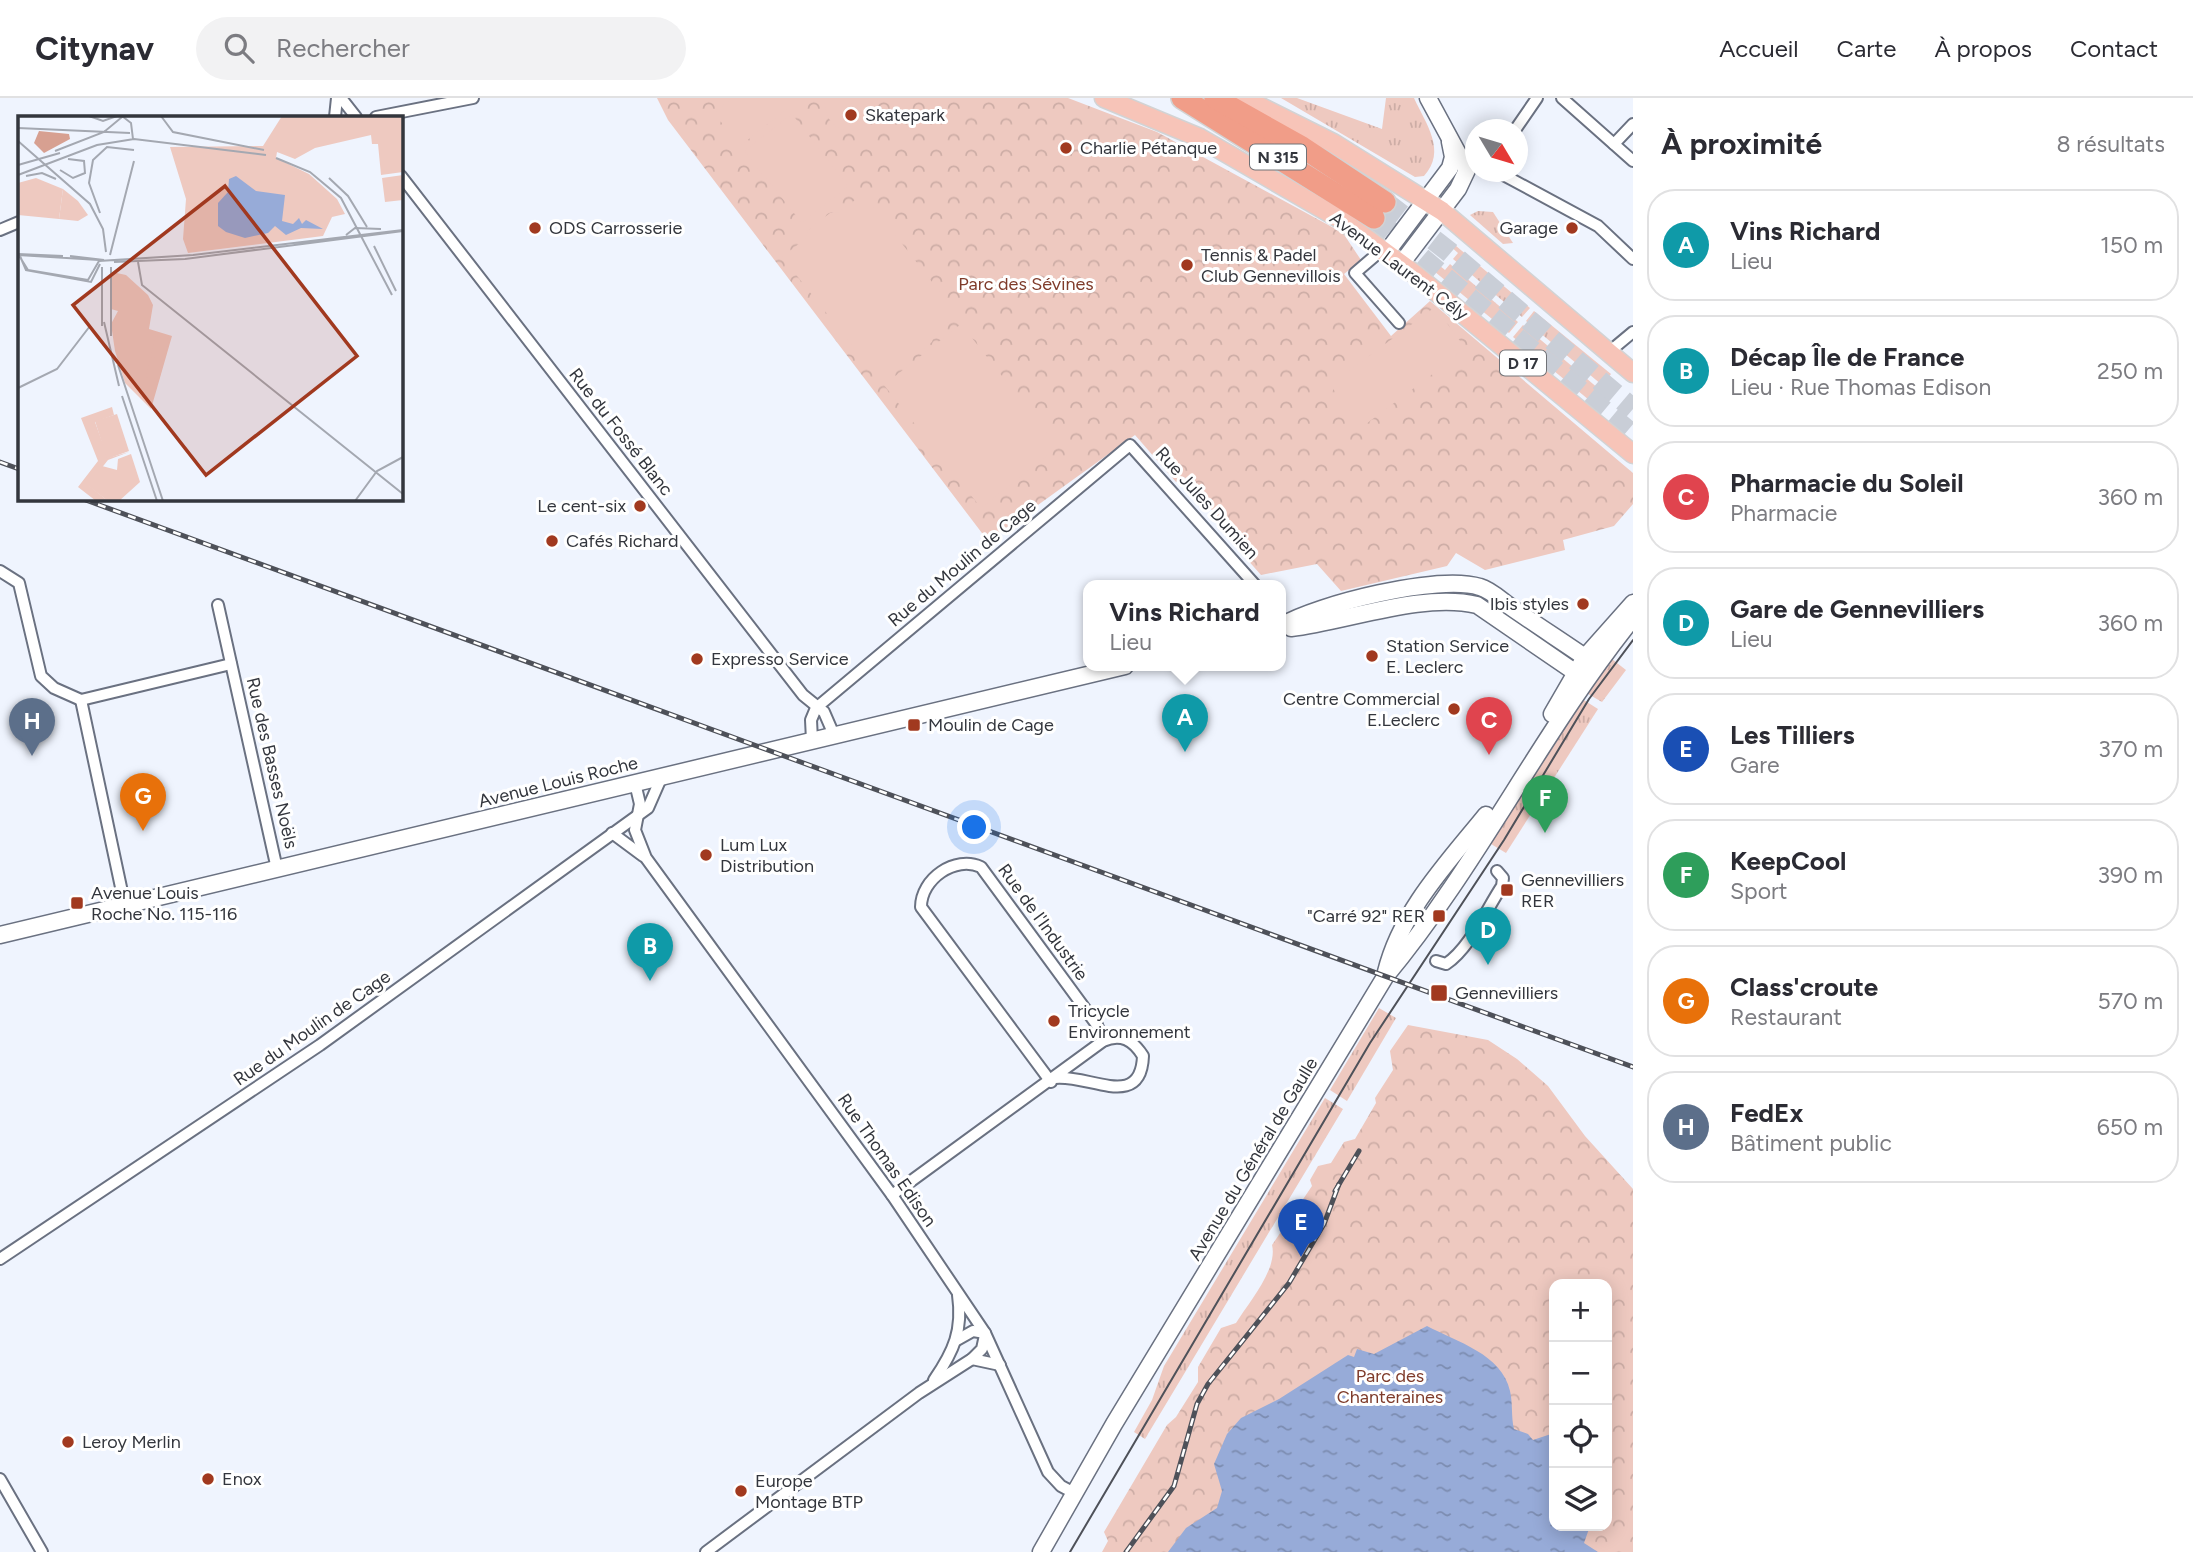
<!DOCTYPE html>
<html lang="fr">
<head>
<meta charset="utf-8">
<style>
	body { margin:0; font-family:Figtree,sans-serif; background:#f2f2f3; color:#2b2b33 }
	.controls { position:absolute; right:21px; bottom:21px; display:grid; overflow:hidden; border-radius:14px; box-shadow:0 4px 18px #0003 }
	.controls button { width:63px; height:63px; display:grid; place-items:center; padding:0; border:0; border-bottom:2px solid #e1e1e2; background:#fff; color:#2b2b33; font:35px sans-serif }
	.compass { position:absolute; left:1465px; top:21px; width:63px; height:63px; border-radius:50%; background:#fff; box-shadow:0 4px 18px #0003; rotate:128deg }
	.you { position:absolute; left:975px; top:730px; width:24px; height:24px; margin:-18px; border:5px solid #fff; border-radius:50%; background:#1a73e8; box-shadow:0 0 0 10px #1a73e833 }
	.badge { display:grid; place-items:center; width:46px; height:46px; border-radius:50%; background:#0b8043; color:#fff; font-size:23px; font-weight:700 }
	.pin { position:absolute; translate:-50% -58px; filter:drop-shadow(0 2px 4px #0008) }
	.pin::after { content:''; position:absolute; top:37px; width:24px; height:21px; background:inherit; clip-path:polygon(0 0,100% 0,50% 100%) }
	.popup { position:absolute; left:1083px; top:482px; width:203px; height:91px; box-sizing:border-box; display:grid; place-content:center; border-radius:14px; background:#fff; filter:drop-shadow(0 2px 5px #0005); font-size:23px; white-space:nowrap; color:#7c7c81 }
	.popup b { font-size:26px; color:#2b2b33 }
	.popup::after { content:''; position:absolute; left:50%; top:100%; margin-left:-14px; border:14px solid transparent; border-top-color:#fff }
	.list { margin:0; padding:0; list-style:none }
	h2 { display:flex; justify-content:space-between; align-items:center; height:91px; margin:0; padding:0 28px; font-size:30px }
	h2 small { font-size:23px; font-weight:400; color:#7c7c81 }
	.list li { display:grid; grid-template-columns:46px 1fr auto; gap:21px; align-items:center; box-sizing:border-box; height:112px; margin:0 14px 14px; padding:0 14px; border:2px solid #e1e1e2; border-radius:28px }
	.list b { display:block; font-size:26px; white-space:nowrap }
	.list p { margin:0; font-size:23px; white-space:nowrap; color:#7c7c81 }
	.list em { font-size:23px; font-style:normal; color:#7c7c81 }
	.icon { flex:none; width:38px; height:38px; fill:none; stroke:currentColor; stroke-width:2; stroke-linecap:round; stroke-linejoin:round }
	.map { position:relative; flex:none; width:1633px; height:1454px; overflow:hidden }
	header { display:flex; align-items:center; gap:42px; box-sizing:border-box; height:98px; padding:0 35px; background:#fff; border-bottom:2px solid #e1e1e2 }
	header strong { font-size:33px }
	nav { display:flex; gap:38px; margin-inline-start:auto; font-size:24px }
	.search { width:490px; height:63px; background:#f2f2f3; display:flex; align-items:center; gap:18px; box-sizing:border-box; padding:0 24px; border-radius:38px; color:#7c7c81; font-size:26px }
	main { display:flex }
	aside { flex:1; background:#fff }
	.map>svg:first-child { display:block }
</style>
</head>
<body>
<header>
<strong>Citynav</strong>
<div class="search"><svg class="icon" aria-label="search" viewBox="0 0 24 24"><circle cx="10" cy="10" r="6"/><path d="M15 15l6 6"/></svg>Rechercher</div>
<nav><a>Accueil</a><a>Carte</a><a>À propos</a><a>Contact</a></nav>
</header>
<main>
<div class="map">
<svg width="1633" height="1454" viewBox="0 0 1633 1454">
	<defs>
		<pattern id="grass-tufts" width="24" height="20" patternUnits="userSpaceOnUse" patternTransform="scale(1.75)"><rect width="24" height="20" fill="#eec9c0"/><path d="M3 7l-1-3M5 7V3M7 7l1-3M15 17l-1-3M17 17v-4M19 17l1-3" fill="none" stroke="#cdada6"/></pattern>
		<pattern id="park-crowns" width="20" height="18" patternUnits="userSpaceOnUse" patternTransform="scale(1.75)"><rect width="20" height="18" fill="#eec9c0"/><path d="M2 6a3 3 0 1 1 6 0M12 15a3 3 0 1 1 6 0" fill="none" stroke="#cdada6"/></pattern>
		<pattern id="water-ripples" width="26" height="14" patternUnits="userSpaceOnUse" patternTransform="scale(1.75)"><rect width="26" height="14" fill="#97abd8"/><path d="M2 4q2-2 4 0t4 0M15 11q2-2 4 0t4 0" fill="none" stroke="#7c8cb0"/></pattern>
	</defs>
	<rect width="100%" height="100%" fill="#eff4fe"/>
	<g fill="url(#grass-tufts)">
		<path d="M1281 0H1297L1382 31 1386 0H1414C1426 26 1447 53 1424 78L1415 79Z"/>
		<path d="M1478 113 1493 114 1513 145 1503 146 1470 117Z"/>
		<path d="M1443 137 1530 210 1522 219 1453 161 1458 155 1441 140Z"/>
		<path d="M1428 158 1445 172 1450 166 1518 224 1509 235 1423 164Z"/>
		<path d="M1534 213 1611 276 1602 287 1526 223Z"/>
		<path d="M1523 227 1599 291 1589 302 1513 239Z"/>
		<path d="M1608 558 1626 572 1602 604 1583 593Z"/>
		<path d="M1579 599 1598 611 1506 755 1486 743Z"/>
		<path d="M1379 910 1396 920 1347 1003 1330 992Z"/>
		<path d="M1325 1000 1343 1011 1145 1341 1134 1334 1152 1302 1164 1268Z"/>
	</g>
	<g fill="url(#park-crowns)" fill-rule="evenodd">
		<path d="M657 0H1068L1157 34 1343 135 1361 162 1344 176 1391 238 1430 203 1633 375V406L1614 428 1563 442 1565 452 1485 472 1456 455 1447 468 1341 493 1317 466 1261 477 1224 435 1228 431 1184 379 1176 384 1135 337 988 443 668 22Z"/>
		<path d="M1408 927 1488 942 1517 961 1548 988 1585 1038 1633 1091V1454H1102L1108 1443 1104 1434 1167 1327 1176 1319 1198 1284V1269L1221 1230 1236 1225C1249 1204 1278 1171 1272 1147L1312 1088 1310 1082 1318 1068 1331 1065 1344 1044 1355 1041 1376 1005 1375 1000 1393 972 1390 953ZM1554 1186H1607V1428H1554Z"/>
	</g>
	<g fill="#eec9c0">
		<path d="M732 0H780L788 10 740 48 714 15Z"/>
		<path d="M825 0H877C883 43 821 45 825 0Z"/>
		<path d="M792 16 848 88 802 125 744 53Z"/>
		<path d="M863 96 958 217 935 235 932 244 910 261 900 262 878 280 782 159 805 141 808 132 830 115 839 114Z"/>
		<path d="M1435 209 1466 251 1362 329 1330 287Z"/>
		<path d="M961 226 1058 349 981 410 884 287Z"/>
	</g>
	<path fill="url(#water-ripples)" d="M1427 1228C1457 1244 1502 1256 1510 1293 1513 1306 1511 1319 1514 1331L1528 1336 1533 1342 1554 1335V1428H1590L1584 1445 1598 1454H1168L1186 1430 1217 1410 1222 1393 1214 1366 1227 1336 1241 1320 1279 1301 1348 1257 1354 1259 1357 1251 1374 1256Z"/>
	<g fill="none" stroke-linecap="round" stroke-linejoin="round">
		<g stroke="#c9ced7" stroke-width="21" stroke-dasharray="21 10" stroke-linecap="butt">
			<path d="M1385 104 1448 153 1633 311"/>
			<path d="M1374 120 1633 337"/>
		</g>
		<defs>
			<g id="street">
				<path d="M341 0 356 19"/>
				<path d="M1562 0 1633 63"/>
				<path d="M335 19 337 0"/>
				<path d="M376 19 473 0"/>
				<path d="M1515 32 1537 0"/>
				<path d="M1614 46 1633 26"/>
				<path d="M1498 74 1598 128 1633 161"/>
				<path d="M401 78 803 597 824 614 834 637"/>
				<path d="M0 132 19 124"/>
				<path d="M1386 155 1376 157 1355 175 1399 225"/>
				<path d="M1609 254 1633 234"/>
				<path d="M0 473 19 485 41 578 54 590 81 602"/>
				<path d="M218 507 277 771"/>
				<path d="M81 602 125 808"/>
				<path d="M81 602 231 566"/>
				<path d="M816 610 1130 347 1256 488"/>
				<path d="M812 642 811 622 816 610"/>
				<path d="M635 685 640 706 635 732 646 760 892 1097 985 1235 1048 1374 1061 1388 1076 1396"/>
				<path d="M612 735 643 758"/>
				<path d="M1436 863 1446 866C1470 850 1486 812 1502 788L1503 780 1497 773"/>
				<path d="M1051 984 921 809C921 781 955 757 981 769L1097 927 1103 943"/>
				<path d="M892 1097 1103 943C1121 935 1133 942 1143 958 1141 1013 1089 976 1055 980"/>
				<path d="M0 1161 320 947 648 710 662 678"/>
				<path d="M957 1242 973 1233 985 1235"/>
				<path d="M972 1261 1000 1267"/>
				<path d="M934 1282C954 1253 963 1232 958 1197"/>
				<path d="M0 1381 42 1454"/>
				<path d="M706 1454 919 1295 972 1261 982 1251 985 1237"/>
			</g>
			<g id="secondary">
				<path d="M1386 155 1450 70 1453 59 1450 44"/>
				<path d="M1401 166 1458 91 1467 72 1428 0"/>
				<path d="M1281 528C1318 506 1439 476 1480 489 1491 492 1502 503 1512 510 1538 528 1566 546 1592 564"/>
				<path d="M1291 530C1348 523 1423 494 1477 507L1582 579"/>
				<path d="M1552 616 1585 559 1633 505"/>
				<path d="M0 837 1125 568"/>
				<path d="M1386 874C1401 813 1448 764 1486 717"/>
				<path d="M1041 1454 1114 1326 1385 879C1477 769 1542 633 1633 520"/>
			</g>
			<g id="primary">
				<path d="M1104 0 1200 40 1340 121 1412 174 1633 356"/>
				<path d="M1243 0 1333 45 1442 113 1633 275"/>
			</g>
			<g id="highway">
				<path d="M1182 0 1374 120"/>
				<path d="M1215 0 1302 49 1385 104"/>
			</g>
		</defs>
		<use href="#street" stroke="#6a7181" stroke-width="14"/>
		<use href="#secondary" stroke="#6a7181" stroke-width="19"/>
		<use href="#primary" stroke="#d2d3d4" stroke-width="21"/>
		<use href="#highway" stroke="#d2d3d4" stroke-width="24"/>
		<use href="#street" stroke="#fff" stroke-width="10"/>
		<use href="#secondary" stroke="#fff" stroke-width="16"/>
		<use href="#primary" stroke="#f7c4b8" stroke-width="18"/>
		<use href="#highway" stroke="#f19d88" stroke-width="21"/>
		<path stroke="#4e5159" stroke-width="2" d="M1070 1454 1370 945 1504 742 1589 601 1633 542"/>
		<defs>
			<g id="rail">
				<path d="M0 364 19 371"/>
				<path d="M83 401 1633 969"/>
				<path d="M1335 1093 1359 1053"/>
				<path d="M1126 1454 1174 1388 1197 1306 1208 1286 1289 1185 1324 1126 1339 1086"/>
			</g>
		</defs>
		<use href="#rail" stroke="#4e5159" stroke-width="5"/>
		<use href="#rail" stroke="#fff" stroke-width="2.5" stroke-dasharray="8" stroke-linecap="butt"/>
	</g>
	<g fill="#a1391f" stroke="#fff" stroke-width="2.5">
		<circle cx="851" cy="17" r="7"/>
		<circle cx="1066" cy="50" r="7"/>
		<circle cx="535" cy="130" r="7"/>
		<circle cx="1572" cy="130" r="7"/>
		<circle cx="1187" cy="167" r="7"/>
		<circle cx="640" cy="408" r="7"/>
		<circle cx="552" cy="443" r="7"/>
		<circle cx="1583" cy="506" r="7"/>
		<circle cx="1372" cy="558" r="7"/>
		<circle cx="697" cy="561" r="7"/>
		<circle cx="1454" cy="611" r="7"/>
		<rect x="907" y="620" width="14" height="14" rx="3.5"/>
		<circle cx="706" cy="757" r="7"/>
		<rect x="1500" y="785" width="14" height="14" rx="3.5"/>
		<rect x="70" y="798" width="14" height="14" rx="3.5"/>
		<rect x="1432" y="811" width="14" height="14" rx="3.5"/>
		<rect x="1430" y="886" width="18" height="18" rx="3.5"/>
		<circle cx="1054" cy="923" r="7"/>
		<circle cx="68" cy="1344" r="7"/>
		<circle cx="208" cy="1381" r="7"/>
		<circle cx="741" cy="1393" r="7"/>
	</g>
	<g text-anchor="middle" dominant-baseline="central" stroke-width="6" stroke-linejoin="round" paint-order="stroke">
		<g fill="#fff" stroke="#707277" stroke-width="2">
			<rect x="1250" y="46.5" width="56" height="25" rx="5"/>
			<rect x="1500" y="252.5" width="46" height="25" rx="5"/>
		</g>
		<g font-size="16" font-weight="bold" fill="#33363d">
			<text x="1278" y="59">N 315</text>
			<text x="1523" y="265">D 17</text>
		</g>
		<g font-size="18" fill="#33363d" stroke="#fff" text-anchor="start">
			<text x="865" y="17">Skatepark</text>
			<text x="1080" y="50">Charlie Pétanque</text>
			<text x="549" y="130">ODS Carrosserie</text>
			<text x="1558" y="130" text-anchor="end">Garage</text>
			<text x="1201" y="157">Tennis &amp; Padel<tspan x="1201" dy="21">Club Gennevillois</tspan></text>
			<text x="626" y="408" text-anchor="end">Le cent-six</text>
			<text x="566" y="443">Cafés Richard</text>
			<text x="1569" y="506" text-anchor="end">Ibis styles</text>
			<text x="1386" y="548">Station Service<tspan x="1386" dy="21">E. Leclerc</tspan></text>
			<text x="711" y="561">Expresso Service</text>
			<text x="1440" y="601" text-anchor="end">Centre Commercial<tspan x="1440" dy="21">E.Leclerc</tspan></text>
			<text x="928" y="627">Moulin de Cage</text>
			<text x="720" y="747">Lum Lux<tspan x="720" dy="21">Distribution</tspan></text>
			<text x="1521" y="782">Gennevilliers<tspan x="1521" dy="21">RER</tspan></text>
			<text x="91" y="795">Avenue Louis<tspan x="91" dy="21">Roche No. 115-116</tspan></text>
			<text x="1425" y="818" text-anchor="end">"Carré 92" RER</text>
			<text x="1455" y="895">Gennevilliers</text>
			<text x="1068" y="913">Tricycle<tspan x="1068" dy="21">Environnement</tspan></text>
			<text x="82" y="1344">Leroy Merlin</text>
			<text x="222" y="1381">Enox</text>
			<text x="755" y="1383">Europe<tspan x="755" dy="21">Montage BTP</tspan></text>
		</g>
		<g font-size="18" fill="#33363d" stroke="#fff">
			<text transform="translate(1399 168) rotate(37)">Avenue Laurent Cély</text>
			<text transform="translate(621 334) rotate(52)">Rue du Fossé Blanc</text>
			<text transform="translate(1207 405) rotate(48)">Rue Jules Dumien</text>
			<text transform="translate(962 465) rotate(-40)">Rue du Moulin de Cage</text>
			<text transform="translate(272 665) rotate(77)">Rue des Basses Noëls</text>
			<text transform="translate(558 684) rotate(-14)">Avenue Louis Roche</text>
			<text transform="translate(1043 824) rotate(54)">Rue de l'Industrie</text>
			<text transform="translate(312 930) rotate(-35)">Rue du Moulin de Cage</text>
			<text transform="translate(1253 1061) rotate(-59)">Avenue du Général de Gaulle</text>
			<text transform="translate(887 1062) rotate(55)">Rue Thomas Edison</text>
		</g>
		<g font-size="18" fill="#7f3b2a" stroke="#fff">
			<text x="1026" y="186">Parc des Sévines</text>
			<text x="1390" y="1278">Parc des<tspan x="1390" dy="21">Chanteraines</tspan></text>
		</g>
	</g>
	<g transform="translate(18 18)">
		<rect width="385" height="385" fill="#eff4fe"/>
		<path d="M21 15 51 18 52 23 26 37 16 27Z" fill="#d7a091"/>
		<path d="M385 59V84L367 86 364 62ZM18 62 45 73 41 103 0 99V67Z" fill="#eec9c0"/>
		<path d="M264 0H385V56L363 59 360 28H354L353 19 297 32 277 43 259 36 258 42 291 58 319 83 327 98 314 101 305 120 170 137 165 123 168 83 152 31 245 30ZM94 156 108 159 130 179 135 189 131 213 154 220 133 293 107 267 97 235 93 208 100 195 93 193ZM94 291 96 299 77 306 90 342 111 336 90 344 70 369 90 385H78L60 371 80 345 63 302Z" fill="#eec9c0"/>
		<path d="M45 73 60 85 70 99 60 105 41 103Z" fill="#eec9c0"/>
		<path d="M138 220 151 223 146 243H142L146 244 141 264 128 261 133 241 137 242 133 240ZM99 298 111 335 89 343 77 305ZM113 338 122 366 101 385H90L69 369 84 350 99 354 100 343Z" fill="#eec9c0"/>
		<path d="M218 60 238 75 267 79 264 105 275 108 281 102 284 108 288 104 305 113 283 112 268 119 257 110 250 117 227 122 208 116 200 110V87L210 76 211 63Z" fill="#97abd8"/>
		<path fill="none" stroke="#a4a8b1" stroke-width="2" d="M71 0 85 5 99 0M104 0 113 7 115 23M143 0 155 16 246 34M0 12 112 17M0 25 72 88 85 113 88 136M37 35 86 16 104 1M258 42 292 56 323 82 374 179M0 49 42 37M42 54 55 62 67 57 66 45 50 43M0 59 79 29 116 23 248 39M8 60 24 57 38 63M311 62 330 80 349 111M82 97 71 67 75 44 89 31 116 34M328 119 337 112 363 113M356 130 378 175M0 138 10 154 70 164 81 145 175 139 385 114M0 138 45 140M0 139 81 144M92 139 116 45M2 140 8 154 73 166 82 148M52 140 86 144M96 146 167 143 385 115M120 146 124 169 385 378M93 151V220M86 206 101 270M84 210V151M100 249 145 385M0 272 39 253 72 210M104 280 139 385M337 385 359 355 385 341"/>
		<path fill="#a1391f" fill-opacity="0.15" stroke="#a1391f" stroke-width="3.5" d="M207 70 339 240 188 359 55 189Z"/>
		<rect width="385" height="385" fill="none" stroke="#33363d" stroke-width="3.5"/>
	</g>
</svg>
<div class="controls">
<button>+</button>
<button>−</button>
<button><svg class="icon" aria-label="locate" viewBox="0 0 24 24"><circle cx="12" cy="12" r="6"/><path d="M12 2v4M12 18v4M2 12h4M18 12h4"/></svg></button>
<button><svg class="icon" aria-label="layers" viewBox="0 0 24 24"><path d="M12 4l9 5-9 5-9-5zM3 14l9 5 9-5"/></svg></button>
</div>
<svg class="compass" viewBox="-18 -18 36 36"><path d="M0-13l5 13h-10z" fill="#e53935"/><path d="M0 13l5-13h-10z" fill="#7c7c81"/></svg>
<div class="you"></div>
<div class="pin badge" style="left:1185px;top:654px;background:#0f9aa8">A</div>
<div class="popup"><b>Vins Richard</b>Lieu</div>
<div class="pin badge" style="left:650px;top:883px;background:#0f9aa8">B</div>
<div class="pin badge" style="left:1489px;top:657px;background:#e0444e">C</div>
<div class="pin badge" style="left:1488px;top:867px;background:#0f9aa8">D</div>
<div class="pin badge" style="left:1301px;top:1159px;background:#1a4fb4">E</div>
<div class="pin badge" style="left:1545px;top:735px;background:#2e9e5b">F</div>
<div class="pin badge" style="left:143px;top:733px;background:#e8710a">G</div>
<div class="pin badge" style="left:32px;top:658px;background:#5c6f8a">H</div>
</div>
<aside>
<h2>À proximité<small>8 résultats</small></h2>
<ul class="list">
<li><span class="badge" style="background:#0f9aa8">A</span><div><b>Vins Richard</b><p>Lieu</p></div><em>150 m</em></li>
<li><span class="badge" style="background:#0f9aa8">B</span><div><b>Décap Île de France</b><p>Lieu · Rue Thomas Edison</p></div><em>250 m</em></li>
<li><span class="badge" style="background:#e0444e">C</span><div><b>Pharmacie du Soleil</b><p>Pharmacie</p></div><em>360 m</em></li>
<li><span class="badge" style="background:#0f9aa8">D</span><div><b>Gare de Gennevilliers</b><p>Lieu</p></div><em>360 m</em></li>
<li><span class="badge" style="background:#1a4fb4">E</span><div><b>Les Tilliers</b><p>Gare</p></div><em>370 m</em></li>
<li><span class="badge" style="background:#2e9e5b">F</span><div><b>KeepCool</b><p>Sport</p></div><em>390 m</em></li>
<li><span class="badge" style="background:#e8710a">G</span><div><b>Class'croute</b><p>Restaurant</p></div><em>570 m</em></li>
<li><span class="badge" style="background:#5c6f8a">H</span><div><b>FedEx</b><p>Bâtiment public</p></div><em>650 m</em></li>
</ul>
</aside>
</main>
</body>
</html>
